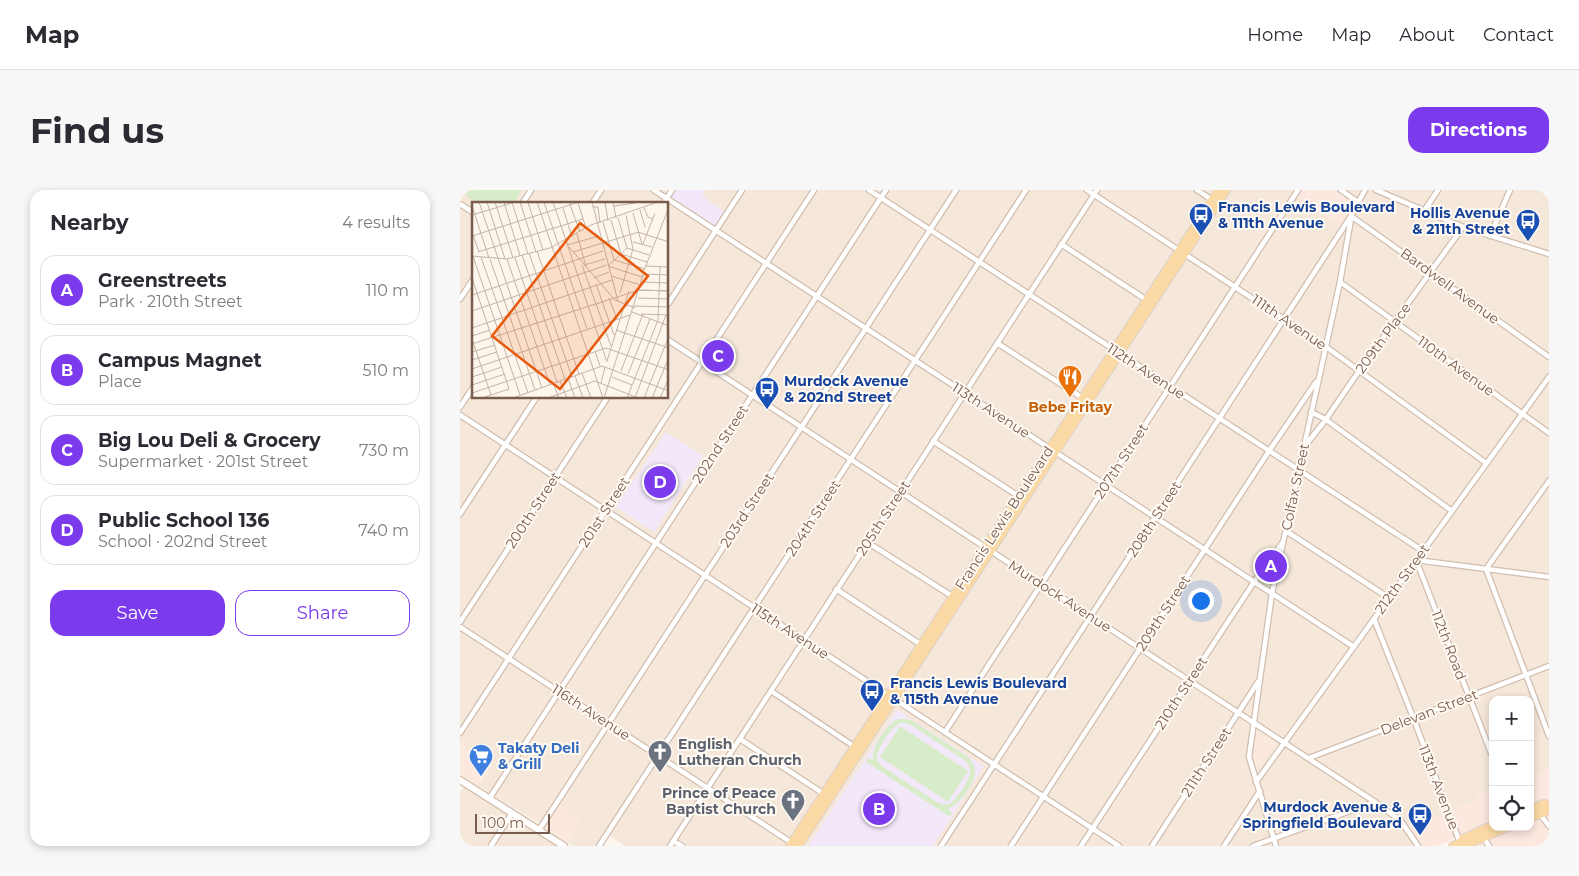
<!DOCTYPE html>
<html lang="en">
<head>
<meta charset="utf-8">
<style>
	body { margin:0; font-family:Montserrat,sans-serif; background:#f7f7f7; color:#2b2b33 }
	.controls { position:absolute; right:15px; bottom:15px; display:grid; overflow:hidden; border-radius:10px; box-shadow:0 2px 8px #0003 }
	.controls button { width:45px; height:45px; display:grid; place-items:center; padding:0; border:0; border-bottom:1px solid #e1e1e2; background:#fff; color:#2b2b33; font:25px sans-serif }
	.scale { position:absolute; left:15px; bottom:12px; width:75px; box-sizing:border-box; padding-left:5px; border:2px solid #7a5c4d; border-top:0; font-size:14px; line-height:18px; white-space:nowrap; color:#7a5c4d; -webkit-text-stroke:4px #fffaf3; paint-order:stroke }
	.you { position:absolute; left:740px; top:410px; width:18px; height:18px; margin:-12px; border:4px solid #fff; border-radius:50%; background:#1a73e8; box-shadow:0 0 0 8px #1a73e833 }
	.badge { display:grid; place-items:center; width:32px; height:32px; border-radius:50%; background:#7c3aed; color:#fff; font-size:16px; font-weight:700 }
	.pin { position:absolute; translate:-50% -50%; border:2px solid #fff; box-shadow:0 1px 5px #0006 }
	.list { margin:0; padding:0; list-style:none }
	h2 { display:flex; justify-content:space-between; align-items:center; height:65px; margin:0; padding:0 20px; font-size:21px }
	h2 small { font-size:16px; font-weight:400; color:#7c7c81 }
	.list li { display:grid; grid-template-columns:32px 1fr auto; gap:15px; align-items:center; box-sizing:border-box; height:70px; margin:0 10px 10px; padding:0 10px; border:1px solid #e1e1e2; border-radius:15px }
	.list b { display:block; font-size:19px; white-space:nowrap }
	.list p { margin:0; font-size:16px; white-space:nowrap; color:#7c7c81 }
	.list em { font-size:16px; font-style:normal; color:#7c7c81 }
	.actions { display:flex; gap:10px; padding:15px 20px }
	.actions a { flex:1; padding:11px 0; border:1px solid #7c3aed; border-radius:15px; text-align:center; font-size:18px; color:#7c3aed }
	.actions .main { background:#7c3aed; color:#fff }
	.icon { flex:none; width:28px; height:28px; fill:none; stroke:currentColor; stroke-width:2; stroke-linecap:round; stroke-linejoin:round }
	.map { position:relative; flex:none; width:1089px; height:656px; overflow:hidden; border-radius:15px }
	header { display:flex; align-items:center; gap:30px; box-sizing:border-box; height:70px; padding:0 25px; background:#fff; border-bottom:1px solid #e1e1e2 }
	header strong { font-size:24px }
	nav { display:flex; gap:28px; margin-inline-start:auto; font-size:18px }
	.intro { display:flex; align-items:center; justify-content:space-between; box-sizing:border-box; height:120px; padding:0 30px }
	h1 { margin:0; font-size:35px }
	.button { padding:12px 22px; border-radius:15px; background:#7c3aed; color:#fff; font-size:18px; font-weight:700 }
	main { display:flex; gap:30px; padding:0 30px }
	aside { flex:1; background:#fff; border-radius:15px; box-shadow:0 2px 8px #0003 }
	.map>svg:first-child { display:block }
</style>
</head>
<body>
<header>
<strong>Map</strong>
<nav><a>Home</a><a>Map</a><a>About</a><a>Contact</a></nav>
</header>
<div class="intro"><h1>Find us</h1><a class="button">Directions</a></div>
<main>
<aside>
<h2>Nearby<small>4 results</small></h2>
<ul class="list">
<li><span class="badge">A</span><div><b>Greenstreets</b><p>Park · 210th Street</p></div><em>110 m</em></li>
<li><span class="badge">B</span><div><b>Campus Magnet</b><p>Place</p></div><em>510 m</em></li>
<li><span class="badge">C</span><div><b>Big Lou Deli &amp; Grocery</b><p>Supermarket · 201st Street</p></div><em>730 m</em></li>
<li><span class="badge">D</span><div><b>Public School 136</b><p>School · 202nd Street</p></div><em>740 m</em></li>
</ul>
<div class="actions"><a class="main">Save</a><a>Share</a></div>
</aside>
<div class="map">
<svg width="1089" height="656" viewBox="0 0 1089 656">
	<rect width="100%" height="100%" fill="#fdf6ec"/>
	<g fill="#f5e8da" fill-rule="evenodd">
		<path d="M0 0H1089V579L1070 587V510H1033V599L1016 606 1017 610 990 620 960 656H165L144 642 135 656H113L107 652 121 631 80 634 19 596 32 575 0 554ZM14 14H208V208H14Z"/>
		<path d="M3 597 97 656H0V603Z"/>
	</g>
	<g fill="#fde8e0">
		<path d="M829 0H876L895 15 882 37Z"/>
		<path d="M797 542 816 554 797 579 793 566Z"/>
		<path d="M0 554 32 575 19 596 0 584Z"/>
		<path d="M1089 579V609L1070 616V587Z"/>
		<path d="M1033 599V632L977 656H960L952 642 962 634 990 621V620L1017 610 1016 606Z"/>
		<path d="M94 612 121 631 107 652 80 634Z"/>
		<path d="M1089 623V654L1086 656H1008L1054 637H1070V631Z"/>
	</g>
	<g fill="#f3e8fa">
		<path d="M216 0H245L242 6 264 21 255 36 211 7Z"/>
		<path d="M206 242 243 266 194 342 156 317Z"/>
		<path d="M437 520 524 576 473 656H351L349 655Z"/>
	</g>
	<g fill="#d8ecc9" fill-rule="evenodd">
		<path d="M8 0H62L53 14H18L5 5Z"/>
		<path d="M818 360 811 402 795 392Z"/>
		<path d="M438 529H447L453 531 508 567C512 571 515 576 515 581 516 593 498 616 488 619L492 623 490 627 406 572 408 568 413 570C412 557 426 534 438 529ZM445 533 451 535 504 570C508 573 510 576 510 581 511 588 496 611 489 614 485 615 482 614 478 613L423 577C420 574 417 572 417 567 417 560 431 538 437 535 440 533 441 533 445 533Z"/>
		<path d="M440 536 508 581 488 612 420 567Z"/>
	</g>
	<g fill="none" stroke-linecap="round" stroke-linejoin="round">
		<defs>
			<g id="street">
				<path d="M194 0 894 457"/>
				<path d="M409 0 963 361"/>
				<path d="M627 0 865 156 1026 273"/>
				<path d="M737 0 752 10"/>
				<path d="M881 0 899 13"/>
				<path d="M916 0 1003 37 1089 64"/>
				<path d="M0 1V0"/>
				<path d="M0 14 14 23"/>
				<path d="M62 14 71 0"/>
				<path d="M132 14 141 0"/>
				<path d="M203 14 212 0"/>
				<path d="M964 21 978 0"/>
				<path d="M891 26 1089 167"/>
				<path d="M1030 46 1050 0"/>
				<path d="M601 54 688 111"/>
				<path d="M880 92 1089 243"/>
				<path d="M0 109 14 88"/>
				<path d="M208 114 282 0"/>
				<path d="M208 150 915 612 941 631 958 656"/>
				<path d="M537 153 624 209"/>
				<path d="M0 217 14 196"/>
				<path d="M851 222 865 229 992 321"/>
				<path d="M0 225 659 656"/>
				<path d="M473 251 560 307"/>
				<path d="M844 257 864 232 899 181 1003 37"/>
				<path d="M1089 291 1026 379 1089 546"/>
				<path d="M0 324 76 208"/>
				<path d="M826 341 929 408"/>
				<path d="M407 352 495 408"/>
				<path d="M376 399 463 456"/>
				<path d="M914 429 953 527 1000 653"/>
				<path d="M0 432 147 208"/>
				<path d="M0 437 332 653"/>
				<path d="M311 501 395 557"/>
				<path d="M485 542 838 0"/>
				<path d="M0 543 354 0"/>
				<path d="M280 549 364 604"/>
				<path d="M849 568 1089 476"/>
				<path d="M1033 568 956 370 1089 387"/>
				<path d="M796 592 1089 187"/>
				<path d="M29 609 426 0"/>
				<path d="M1080 624 1089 636"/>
				<path d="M79 640 496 0"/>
				<path d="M1024 648 1029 656"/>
				<path d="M213 651 222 656"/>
				<path d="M31 656 52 623"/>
				<path d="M139 656 566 0"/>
				<path d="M210 656 637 0"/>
				<path d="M481 656 891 26 905 0"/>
				<path d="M551 656 809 261 856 192"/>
				<path d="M621 656 794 392 822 353"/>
				<path d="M692 656 798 492"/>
				<path d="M764 656 800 601"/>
				<path d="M793 656 915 612"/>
				<path d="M816 656 789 567 812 403 880 92 891 29"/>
			</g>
			<path id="secondary" d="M0 590 104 656"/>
			<g id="primary">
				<path d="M1070 619 1084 614 1089 615"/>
				<path d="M1070 628 1087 621 1089 617"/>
				<path d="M1000 653 1003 649 1033 635"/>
				<path d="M330 656 759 0"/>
				<path d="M338 656 766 0"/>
				<path d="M993 656 1000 653 1005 655 1048 637"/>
			</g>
		</defs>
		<use href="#street" stroke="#d1beb0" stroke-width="7"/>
		<use href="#secondary" stroke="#d6c0b0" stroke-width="9"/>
		<use href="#primary" stroke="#dad1cd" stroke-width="10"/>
		<use href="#street" stroke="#fff" stroke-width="4.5"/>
		<use href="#secondary" stroke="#fff" stroke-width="6"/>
		<use href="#primary" stroke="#fbd9a5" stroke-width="8"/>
	</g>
	<defs>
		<symbol id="bus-pin" viewBox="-11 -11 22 30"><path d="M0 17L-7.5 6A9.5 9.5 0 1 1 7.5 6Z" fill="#1a4fb4" stroke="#fffaf3"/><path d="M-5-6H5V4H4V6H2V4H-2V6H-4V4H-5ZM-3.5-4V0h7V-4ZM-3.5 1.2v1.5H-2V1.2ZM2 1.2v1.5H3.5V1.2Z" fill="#fff"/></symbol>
		<symbol id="restaurant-pin" viewBox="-11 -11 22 30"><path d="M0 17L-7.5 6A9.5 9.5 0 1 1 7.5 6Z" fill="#e8710a" stroke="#fffaf3"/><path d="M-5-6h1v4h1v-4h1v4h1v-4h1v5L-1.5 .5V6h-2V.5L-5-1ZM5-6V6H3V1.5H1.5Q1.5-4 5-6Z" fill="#fff"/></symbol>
		<symbol id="church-pin" viewBox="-11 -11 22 30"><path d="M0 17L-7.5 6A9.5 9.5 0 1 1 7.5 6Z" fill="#6b7280" stroke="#fffaf3"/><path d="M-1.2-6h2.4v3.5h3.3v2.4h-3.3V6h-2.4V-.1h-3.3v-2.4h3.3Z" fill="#fff"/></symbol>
		<symbol id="supermarket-pin" viewBox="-11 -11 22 30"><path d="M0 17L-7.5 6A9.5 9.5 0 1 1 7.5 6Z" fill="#3f7fe0" stroke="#fffaf3"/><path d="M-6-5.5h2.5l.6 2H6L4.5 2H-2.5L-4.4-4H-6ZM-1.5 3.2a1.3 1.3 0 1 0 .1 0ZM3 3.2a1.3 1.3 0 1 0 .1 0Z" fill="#fff"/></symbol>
	</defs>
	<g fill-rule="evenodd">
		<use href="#bus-pin" x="727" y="11" width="28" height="38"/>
		<use href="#bus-pin" x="1054" y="17" width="28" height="38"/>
		<use href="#restaurant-pin" x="596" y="173" width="28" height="38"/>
		<use href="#bus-pin" x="293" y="185" width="28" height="38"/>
		<use href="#bus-pin" x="398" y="487" width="28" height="38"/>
		<use href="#church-pin" x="186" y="548" width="28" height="38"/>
		<use href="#supermarket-pin" x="7" y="552" width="28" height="38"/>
		<use href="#church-pin" x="319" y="597" width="28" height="38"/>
		<use href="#bus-pin" x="946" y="611" width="28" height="38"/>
	</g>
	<g text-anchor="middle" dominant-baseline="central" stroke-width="4" stroke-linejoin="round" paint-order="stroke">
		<g font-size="14" font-weight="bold" fill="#164399" stroke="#fffaf3" text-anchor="start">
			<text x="758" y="17">Francis Lewis Boulevard<tspan x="758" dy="16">&amp; 111th Avenue</tspan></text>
			<text x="1050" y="23" text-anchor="end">Hollis Avenue<tspan x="1050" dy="16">&amp; 211th Street</tspan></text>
			<text x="324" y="191">Murdock Avenue<tspan x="324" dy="16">&amp; 202nd Street</tspan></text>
			<text x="430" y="493">Francis Lewis Boulevard<tspan x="430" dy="16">&amp; 115th Avenue</tspan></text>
			<text x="942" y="617" text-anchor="end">Murdock Avenue &amp;<tspan x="942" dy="16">Springfield Boulevard</tspan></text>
		</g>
		<g font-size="14" fill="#7a5c4d" stroke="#fffaf3">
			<text transform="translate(990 96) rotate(36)">Bardwell Avenue</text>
			<text transform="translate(829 132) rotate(34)">111th Avenue</text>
			<text transform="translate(923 148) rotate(-54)">209th Place</text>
			<text transform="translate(996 176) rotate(36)">110th Avenue</text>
			<text transform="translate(686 181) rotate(33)">112th Avenue</text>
			<text transform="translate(531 220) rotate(33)">113th Avenue</text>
			<text transform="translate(260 254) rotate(-57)">202nd Street</text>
			<text transform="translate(661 271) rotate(-57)">207th Street</text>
			<text transform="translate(835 297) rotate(-78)">Colfax Street</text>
			<text transform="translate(73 320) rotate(-57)">200th Street</text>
			<text transform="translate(287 320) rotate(-57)">203rd Street</text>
			<text transform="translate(144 322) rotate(-57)">201st Street</text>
			<text transform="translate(353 328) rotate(-57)">204th Street</text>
			<text transform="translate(423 328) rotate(-57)">205th Street</text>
			<text transform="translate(544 328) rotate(-57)">Francis Lewis Boulevard</text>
			<text transform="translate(694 329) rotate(-57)">208th Street</text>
			<text transform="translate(942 389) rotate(-54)">212th Street</text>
			<text transform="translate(600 406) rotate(33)">Murdock Avenue</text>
			<text transform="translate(703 423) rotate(-57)">209th Street</text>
			<text transform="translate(330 441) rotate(33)">115th Avenue</text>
			<text transform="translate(989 455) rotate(69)">112th Road</text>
			<text transform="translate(721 503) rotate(-57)">210th Street</text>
			<text transform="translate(131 522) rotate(33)">116th Avenue</text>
			<text transform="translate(969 522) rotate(-21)">Delevan Street</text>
			<text transform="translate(746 572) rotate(-57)">211th Street</text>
			<text transform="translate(979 597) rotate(69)">113th Avenue</text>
		</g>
		<g font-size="14" font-weight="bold" fill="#c56008" stroke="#fffaf3">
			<text x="610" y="217">Bebe Fritay</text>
		</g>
		<g font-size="14" font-weight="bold" fill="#5b616d" stroke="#fffaf3" text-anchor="start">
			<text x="218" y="554">English<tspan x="218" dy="16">Lutheran Church</tspan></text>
			<text x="316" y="603" text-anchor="end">Prince of Peace<tspan x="316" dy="16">Baptist Church</tspan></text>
		</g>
		<g font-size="14" font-weight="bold" fill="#366cbe" stroke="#fffaf3" text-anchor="start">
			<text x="38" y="558">Takaty Deli<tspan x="38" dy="16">&amp; Grill</tspan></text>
		</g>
	</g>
	<g transform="translate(12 12)">
		<rect width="196" height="196" fill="#fdf6ec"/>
		<path fill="none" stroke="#c5b3a7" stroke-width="1" d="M7 0 70 186M15 0 33 57M23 0 41 56M32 0 48 54M40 0 56 52M48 0 64 50M56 0 71 48M65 0 131 196M72 0 115 127M81 0 135 160M97 0 108 30M120 0 146 99M133 0 136 19M141 0 144 16M106 1 114 26M0 4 17 56M142 4 163 1M121 5H126L128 21M91 6 100 35M172 6 176 15 181 17M168 8 173 25M161 11 170 42M0 13 40 1M146 16 155 46M139 18 149 52 175 60M131 20 142 58 173 67M0 30 7 50M166 30 197 40M105 32 114 65M0 34 107 0M161 40 180 45M171 42 183 11M95 43 127 34M97 45 143 98 163 106M155 46 136 64 170 75M155 46 177 53M65 49 107 172M6 50 111 17M101 50 167 30M57 51 100 175M50 53 93 177M0 54 35 57 78 46 119 23 186 0M1 54 48 193M9 55 56 191M43 56 85 180M18 57 63 188M35 57 78 183M110 63 139 144M112 63 133 57M174 64 197 65M171 71 197 5M172 72 197 73M139 74 169 83M0 76 37 187 10 196M122 76 137 70M170 80 197 81M124 82 142 133M197 89 167 88 197 89M148 91 161 47 154 13M0 93 131 49M137 96 145 117M166 96 197 97M162 104 197 105M0 109 135 63M160 110 197 124M169 112 197 113M0 126 140 78M144 128 197 146M0 134 18 128M0 137 19 193M0 142 167 88M123 149 128 164M0 150 23 143M0 158 25 150M135 159 157 89M0 167 158 113M149 169 171 112M110 171 119 196M156 172 178 117M103 174 111 196M0 175 30 165M140 175 160 183M96 176 103 196M88 179 95 196M81 181 87 196M129 181 133 165M0 183 33 172M0 191 134 146 197 168M41 196 130 164 197 189M76 196 123 179 166 196M132 196 172 70M155 196 186 118 188 65M163 196 194 113M172 196 197 134M180 196 197 155M188 196 197 176"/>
		<path fill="#e8590c" fill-opacity="0.15" stroke="#e8590c" stroke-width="2.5" d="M108 21 176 74 88 187 20 134Z"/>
		<rect width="196" height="196" fill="none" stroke="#7a5c4d" stroke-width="2.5"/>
	</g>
</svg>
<div class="controls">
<button>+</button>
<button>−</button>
<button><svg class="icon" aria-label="locate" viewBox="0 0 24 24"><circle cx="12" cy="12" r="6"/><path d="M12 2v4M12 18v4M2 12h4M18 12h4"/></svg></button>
</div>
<div class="scale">100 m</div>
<div class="you"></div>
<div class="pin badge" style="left:811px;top:376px">A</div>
<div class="pin badge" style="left:419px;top:619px">B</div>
<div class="pin badge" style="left:258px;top:166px">C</div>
<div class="pin badge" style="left:200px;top:292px">D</div>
</div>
</main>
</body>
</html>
